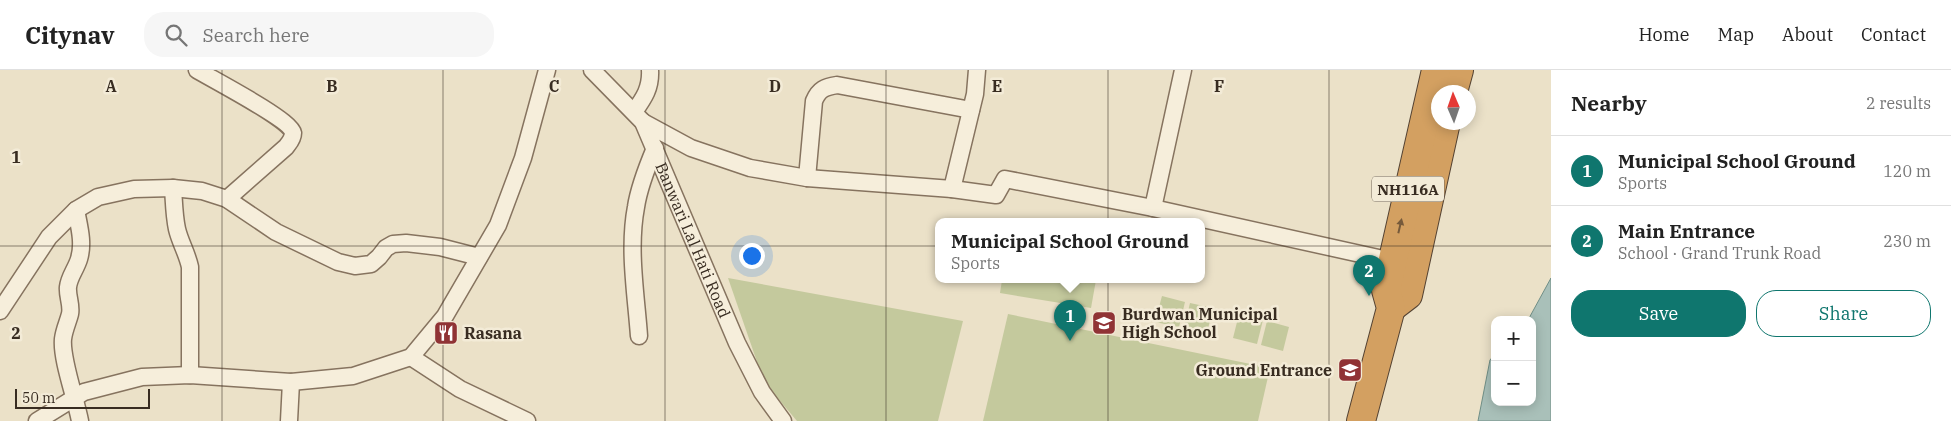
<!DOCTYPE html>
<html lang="en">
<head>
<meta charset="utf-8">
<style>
	body { margin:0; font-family:"IBM Plex Serif",serif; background:#f6f6f6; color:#222 }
	.controls { position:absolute; right:15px; bottom:15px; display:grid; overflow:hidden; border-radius:10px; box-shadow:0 2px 12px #0003 }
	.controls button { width:45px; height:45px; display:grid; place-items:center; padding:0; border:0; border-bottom:1px solid #e0e0e0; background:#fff; color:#222; font:25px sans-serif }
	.compass { position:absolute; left:1431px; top:15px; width:45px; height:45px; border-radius:50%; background:#fff; box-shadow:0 2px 12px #0003; rotate:358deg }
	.scale { position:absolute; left:15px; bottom:12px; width:135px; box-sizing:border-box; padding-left:5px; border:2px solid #382c21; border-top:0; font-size:14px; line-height:18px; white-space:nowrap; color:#382c21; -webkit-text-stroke:4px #f3ebd7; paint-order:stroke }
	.you { position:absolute; left:751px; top:185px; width:18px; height:18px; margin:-12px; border:4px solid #fff; border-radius:50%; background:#1a73e8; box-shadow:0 0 0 8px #1a73e833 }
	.badge { display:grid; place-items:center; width:32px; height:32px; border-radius:50%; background:#0f766e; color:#fff; font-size:16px; font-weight:700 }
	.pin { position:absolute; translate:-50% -41px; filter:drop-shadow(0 1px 2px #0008) }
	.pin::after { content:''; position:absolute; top:26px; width:18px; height:15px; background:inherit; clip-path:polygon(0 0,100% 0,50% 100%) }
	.popup { position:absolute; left:935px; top:148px; width:270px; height:65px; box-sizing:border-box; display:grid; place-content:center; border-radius:10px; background:#fff; filter:drop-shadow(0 1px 4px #0005); font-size:16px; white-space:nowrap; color:#767676 }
	.popup b { font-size:19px; color:#222 }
	.popup::after { content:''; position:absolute; left:50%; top:100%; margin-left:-10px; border:10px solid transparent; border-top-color:#fff }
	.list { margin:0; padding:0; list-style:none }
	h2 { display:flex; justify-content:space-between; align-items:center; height:65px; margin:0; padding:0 20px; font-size:21px }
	h2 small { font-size:16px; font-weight:400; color:#767676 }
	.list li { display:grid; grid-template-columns:32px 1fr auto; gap:15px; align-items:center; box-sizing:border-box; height:70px; padding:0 20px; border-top:1px solid #e0e0e0 }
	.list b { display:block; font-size:19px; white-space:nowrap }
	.list p { margin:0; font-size:16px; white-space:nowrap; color:#767676 }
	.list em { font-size:16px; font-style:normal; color:#767676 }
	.actions { display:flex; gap:10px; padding:15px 20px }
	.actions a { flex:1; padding:11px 0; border:1px solid #0f766e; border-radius:20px; text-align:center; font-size:18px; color:#0f766e }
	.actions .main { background:#0f766e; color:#fff }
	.icon { flex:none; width:28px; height:28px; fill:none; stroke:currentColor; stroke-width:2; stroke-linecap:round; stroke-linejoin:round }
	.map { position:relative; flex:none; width:1551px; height:351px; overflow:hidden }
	header { display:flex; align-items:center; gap:30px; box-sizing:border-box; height:70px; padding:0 25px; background:#fff; border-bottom:1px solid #e0e0e0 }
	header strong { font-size:24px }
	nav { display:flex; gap:28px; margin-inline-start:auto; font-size:18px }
	.search { width:350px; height:45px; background:#f6f6f6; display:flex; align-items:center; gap:12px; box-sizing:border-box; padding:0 18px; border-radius:20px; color:#767676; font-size:19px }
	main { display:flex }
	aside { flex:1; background:#fff }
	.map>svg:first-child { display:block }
</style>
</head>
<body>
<header>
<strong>Citynav</strong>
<div class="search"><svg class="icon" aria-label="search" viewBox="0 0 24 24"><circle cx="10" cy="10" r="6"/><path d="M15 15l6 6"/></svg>Search here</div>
<nav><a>Home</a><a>Map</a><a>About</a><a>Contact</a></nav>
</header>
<main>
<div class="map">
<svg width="1551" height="351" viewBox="0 0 1551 351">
	<rect width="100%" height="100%" fill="#ebe1c8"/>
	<g fill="#c4c99d">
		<path d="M728 208 963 251 938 351H797L764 312Z"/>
		<path d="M1002 210H1096L1091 238 1000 223Z"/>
		<path d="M1162 226 1185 232 1179 257 1155 252Z"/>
		<path d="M1190 233 1213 238 1207 263 1184 258Z"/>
		<path d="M1008 244 1270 298 1258 351H983Z"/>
		<path d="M1239 244 1263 250 1257 274 1233 268Z"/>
		<path d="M1267 251 1289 257 1283 281 1261 275Z"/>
	</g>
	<path fill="#a9c0b9" stroke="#708e86" d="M1551 208V351H1478L1490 290 1495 284V332H1532V250H1528Z"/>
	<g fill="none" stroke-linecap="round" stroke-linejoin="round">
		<defs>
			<g id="street">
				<path d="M197 0C212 9 291 50 293 63 293 69 289 73 286 77L227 129"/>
				<path id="s1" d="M592 0 643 52 737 273 762 322 783 351"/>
				<path d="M634 42C644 28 651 18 650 0"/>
				<path d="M643 52 691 78 750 98 807 108 952 119 996 125 1005 109 1153 138 1392 191"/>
				<path d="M807 108 814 31C819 19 825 17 837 15L971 40"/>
				<path d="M173 118C174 131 174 145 177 159 180 172 187 183 190 197V305"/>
				<path d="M952 119 975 24 977 0"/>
				<path d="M1153 138 1183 0"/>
				<path d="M76 140C79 156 84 173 79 189 76 199 69 207 68 217 67 226 72 235 70 244 68 252 64 260 63 269 61 289 76 329 80 351"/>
				<path d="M0 241 49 167 76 140 98 127 134 119 173 118 202 121 227 129 276 162 338 192 355 196 371 194 379 187 386 178 393 174 406 173 440 177 479 187"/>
				<path d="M639 266C636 224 628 179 636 137 639 117 647 97 655 78"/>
				<path d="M411 287 460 319 527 351"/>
				<path d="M37 351 84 322 142 307 190 305 291 312 353 306 411 287 445 246 498 155 523 88 547 0"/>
				<path d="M289 351 291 312"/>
			</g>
			<g id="highway">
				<path d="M1453 22 1459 0"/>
				<path d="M1391 238 1408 225 1446 52"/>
				<path d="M1361 351 1391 238 1386 220 1436 0"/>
			</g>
		</defs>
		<use href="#street" stroke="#86735f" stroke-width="19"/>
		<use href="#highway" stroke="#544232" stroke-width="30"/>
		<use href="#street" stroke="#f6eedb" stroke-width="16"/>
		<use href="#highway" stroke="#d3a061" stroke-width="28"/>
	</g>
	<defs><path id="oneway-solid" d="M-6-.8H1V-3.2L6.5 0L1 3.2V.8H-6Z" transform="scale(1.25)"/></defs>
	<use fill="#765a3b" href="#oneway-solid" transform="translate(1400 156) rotate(-77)"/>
	<path fill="none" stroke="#382c21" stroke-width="1" stroke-opacity="0.55" d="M222 0V351M443 0V351M665 0V351M886 0V351M1108 0V351M1329 0V351M0 176H1551"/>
	<defs>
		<symbol id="school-square" viewBox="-11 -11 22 22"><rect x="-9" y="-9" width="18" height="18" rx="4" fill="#903335" stroke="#f3ebd7"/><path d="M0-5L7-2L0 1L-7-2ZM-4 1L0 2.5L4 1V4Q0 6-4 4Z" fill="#fff"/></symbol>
		<symbol id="restaurant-square" viewBox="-11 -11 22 22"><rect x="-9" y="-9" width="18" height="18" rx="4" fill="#903335" stroke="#f3ebd7"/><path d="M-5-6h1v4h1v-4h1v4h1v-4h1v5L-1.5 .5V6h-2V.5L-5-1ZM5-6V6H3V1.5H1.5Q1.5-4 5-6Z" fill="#fff"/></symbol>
	</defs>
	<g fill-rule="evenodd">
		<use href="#school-square" x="1090" y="239" width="28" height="28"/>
		<use href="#restaurant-square" x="432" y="249" width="28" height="28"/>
		<use href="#school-square" x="1336" y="286" width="28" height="28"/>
	</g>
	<g text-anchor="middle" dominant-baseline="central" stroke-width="5" stroke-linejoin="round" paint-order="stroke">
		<rect fill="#f3ebd7" stroke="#706558" stroke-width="1" x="1372" y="106.5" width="72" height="25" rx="4"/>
		<g font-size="15" font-weight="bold" fill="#382c21">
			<text x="1408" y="119">NH116A</text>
		</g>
		<g font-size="16" fill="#382c21" stroke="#f3ebd7">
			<text stroke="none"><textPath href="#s1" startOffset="201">Banwari Lal Hati Road</textPath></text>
		</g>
		<g font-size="16" font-weight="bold" fill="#382c21" stroke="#f3ebd7" text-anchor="start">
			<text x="1122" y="244">Burdwan Municipal<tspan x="1122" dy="18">High School</tspan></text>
			<text x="464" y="263">Rasana</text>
			<text x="1332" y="300" text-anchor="end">Ground Entrance</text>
		</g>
	</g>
	<g font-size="16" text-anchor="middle" font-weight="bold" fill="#382c21" stroke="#f3ebd7" stroke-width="5" stroke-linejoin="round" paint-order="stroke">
		<text x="111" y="22">A</text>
		<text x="332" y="22">B</text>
		<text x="554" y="22">C</text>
		<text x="775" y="22">D</text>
		<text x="997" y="22">E</text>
		<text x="1219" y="22">F</text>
		<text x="16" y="93">1</text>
		<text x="16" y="269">2</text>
	</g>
</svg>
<div class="controls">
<button>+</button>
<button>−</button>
</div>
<svg class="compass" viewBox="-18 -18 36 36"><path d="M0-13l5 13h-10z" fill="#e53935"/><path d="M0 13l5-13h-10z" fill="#767676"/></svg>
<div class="scale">50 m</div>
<div class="you"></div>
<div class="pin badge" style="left:1070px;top:271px">1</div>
<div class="popup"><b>Municipal School Ground</b>Sports</div>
<div class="pin badge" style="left:1369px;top:226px">2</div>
</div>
<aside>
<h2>Nearby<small>2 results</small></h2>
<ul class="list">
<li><span class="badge">1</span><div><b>Municipal School Ground</b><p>Sports</p></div><em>120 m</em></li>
<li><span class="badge">2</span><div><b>Main Entrance</b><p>School · Grand Trunk Road</p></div><em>230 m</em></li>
</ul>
<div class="actions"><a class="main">Save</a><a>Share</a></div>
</aside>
</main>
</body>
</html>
